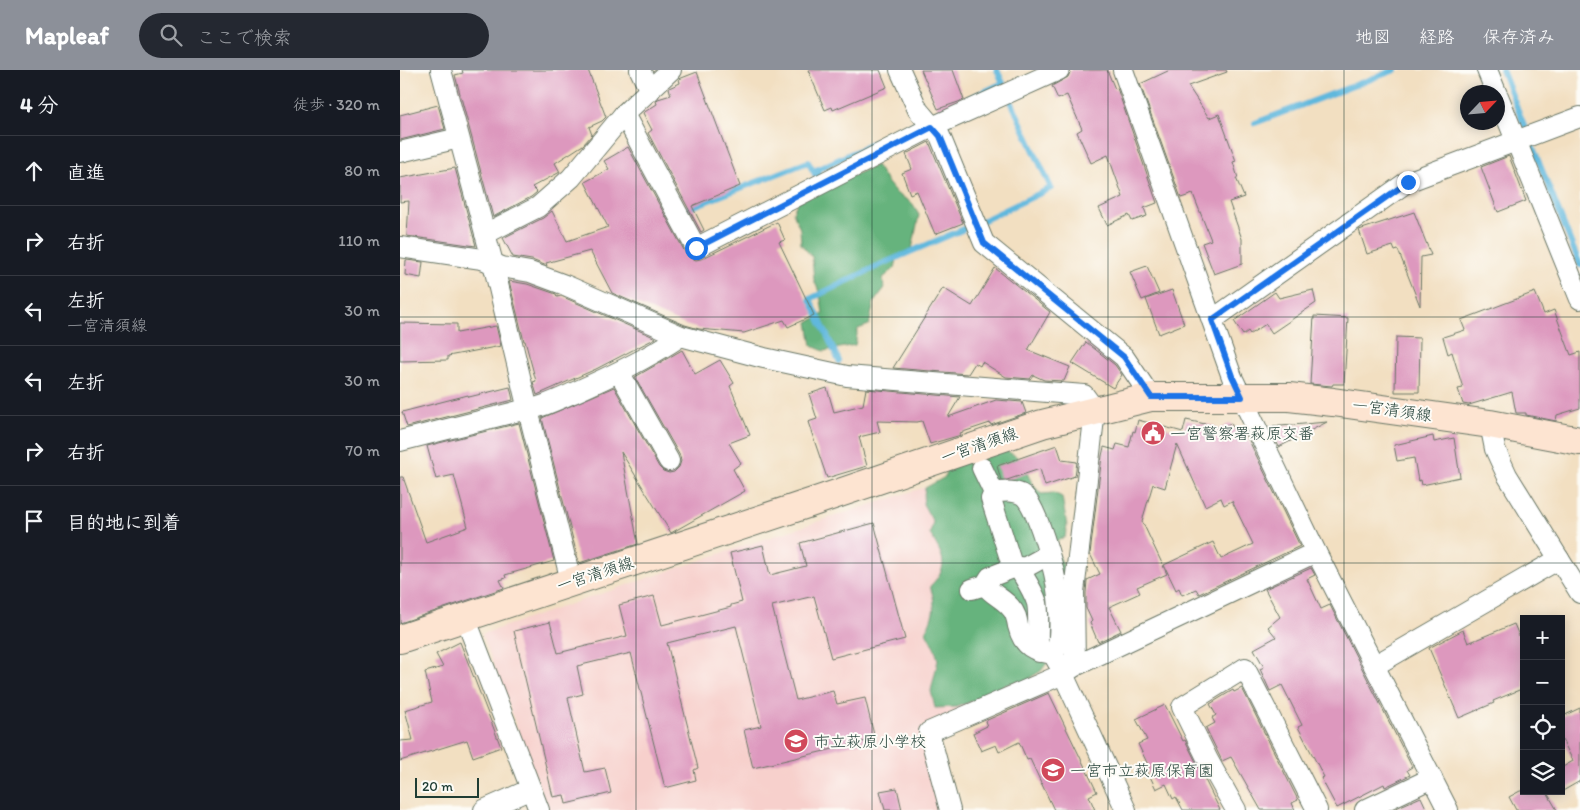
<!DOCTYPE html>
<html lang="ja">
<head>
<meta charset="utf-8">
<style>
	body { margin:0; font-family:Itim,"Klee One",sans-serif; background:#242831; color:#f1f3f6 }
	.controls { position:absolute; right:15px; bottom:15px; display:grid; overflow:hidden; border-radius:0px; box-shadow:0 2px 12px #0003 }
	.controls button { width:45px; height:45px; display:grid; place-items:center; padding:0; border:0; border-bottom:1px solid #363941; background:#171b24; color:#f1f3f6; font:25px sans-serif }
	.compass { position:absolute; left:1060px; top:15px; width:45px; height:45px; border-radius:50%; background:#171b24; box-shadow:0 2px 12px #0003; rotate:64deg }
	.scale { position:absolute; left:15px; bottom:12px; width:64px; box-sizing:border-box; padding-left:5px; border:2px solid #1f3d34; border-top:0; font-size:14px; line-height:18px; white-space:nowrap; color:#1f3d34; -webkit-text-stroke:4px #fdfcf7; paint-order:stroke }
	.stop { position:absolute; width:15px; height:15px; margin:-11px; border:4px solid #1a73e8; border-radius:50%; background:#fff }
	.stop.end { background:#1a73e8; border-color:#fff; box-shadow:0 1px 5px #0008 }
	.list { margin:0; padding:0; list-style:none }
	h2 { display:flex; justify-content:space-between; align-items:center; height:65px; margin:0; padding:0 20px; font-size:21px }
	h2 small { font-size:16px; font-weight:400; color:#9ea1a6 }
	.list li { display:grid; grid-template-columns:32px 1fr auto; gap:15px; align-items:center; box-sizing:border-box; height:70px; padding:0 20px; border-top:1px solid #363941 }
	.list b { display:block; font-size:19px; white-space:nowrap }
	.list p { margin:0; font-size:16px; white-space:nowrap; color:#9ea1a6 }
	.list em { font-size:16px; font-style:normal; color:#9ea1a6 }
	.icon { flex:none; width:28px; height:28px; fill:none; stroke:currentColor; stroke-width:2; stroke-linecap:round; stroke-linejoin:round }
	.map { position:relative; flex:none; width:1180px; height:740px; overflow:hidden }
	header { display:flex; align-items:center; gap:30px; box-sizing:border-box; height:70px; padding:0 25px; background:#8c9099; color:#fff }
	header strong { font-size:24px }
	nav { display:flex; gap:28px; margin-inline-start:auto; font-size:18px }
	.search { width:350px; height:45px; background:#242831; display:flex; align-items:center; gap:12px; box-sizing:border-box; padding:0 18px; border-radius:28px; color:#9ea1a6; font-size:19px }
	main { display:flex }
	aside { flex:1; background:#171b24 }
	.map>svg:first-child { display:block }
</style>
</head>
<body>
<header>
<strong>Mapleaf</strong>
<div class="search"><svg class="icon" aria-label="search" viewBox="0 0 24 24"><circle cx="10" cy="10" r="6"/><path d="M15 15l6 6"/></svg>ここで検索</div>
<nav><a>地図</a><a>経路</a><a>保存済み</a></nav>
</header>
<main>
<aside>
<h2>4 分<small>徒歩 · 320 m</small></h2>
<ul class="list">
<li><svg class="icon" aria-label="ahead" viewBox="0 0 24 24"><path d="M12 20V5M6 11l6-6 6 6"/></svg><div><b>直進</b></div><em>80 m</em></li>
<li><svg class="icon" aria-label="right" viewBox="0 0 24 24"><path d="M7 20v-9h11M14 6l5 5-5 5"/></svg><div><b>右折</b></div><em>110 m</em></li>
<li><svg class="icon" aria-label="left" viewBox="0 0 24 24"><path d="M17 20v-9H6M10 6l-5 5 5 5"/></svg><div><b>左折</b><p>一宮清須線</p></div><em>30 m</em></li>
<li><svg class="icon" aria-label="left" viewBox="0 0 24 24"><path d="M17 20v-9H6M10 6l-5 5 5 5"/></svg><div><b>左折</b></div><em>30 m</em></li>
<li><svg class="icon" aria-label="right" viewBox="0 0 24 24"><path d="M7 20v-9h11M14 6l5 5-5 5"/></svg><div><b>右折</b></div><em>70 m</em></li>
<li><svg class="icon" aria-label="arrive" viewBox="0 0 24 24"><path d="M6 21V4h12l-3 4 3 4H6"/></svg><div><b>目的地に到着</b></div></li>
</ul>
</aside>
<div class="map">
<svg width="1180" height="740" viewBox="0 0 1180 740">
	<rect width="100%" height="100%" fill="#fdfcf7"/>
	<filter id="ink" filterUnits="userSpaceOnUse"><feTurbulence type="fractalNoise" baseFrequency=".02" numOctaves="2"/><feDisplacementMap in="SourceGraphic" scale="10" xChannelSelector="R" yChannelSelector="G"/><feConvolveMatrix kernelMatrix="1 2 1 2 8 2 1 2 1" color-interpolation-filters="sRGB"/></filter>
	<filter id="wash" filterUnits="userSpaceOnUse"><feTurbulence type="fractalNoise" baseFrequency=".0096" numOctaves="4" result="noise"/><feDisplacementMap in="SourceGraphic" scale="20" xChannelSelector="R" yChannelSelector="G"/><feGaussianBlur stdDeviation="1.12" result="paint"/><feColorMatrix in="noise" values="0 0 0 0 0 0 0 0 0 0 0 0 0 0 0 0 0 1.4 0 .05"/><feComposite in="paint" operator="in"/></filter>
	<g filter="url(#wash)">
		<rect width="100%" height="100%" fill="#f2dfc1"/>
		<path fill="#f7d0cc" d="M541 412 614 618 523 656 545 740H148L82 564 346 475Z"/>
		<g fill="#66b37d" stroke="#427858">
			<path d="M476 95 488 113 497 124 511 132 519 145 512 179 498 185 495 198 483 208 484 219 474 232 469 255 458 259 455 275 424 281 412 276 408 252 423 244 420 224 414 210 412 187 401 174 400 159 393 142 398 131Z"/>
			<path d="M603 380C626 389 621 392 631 411 633 416 638 420 641 424L654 423 662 427 667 456 665 467 658 470 653 478 659 486 667 503 664 525 651 564 643 570 649 590 641 601 631 607 630 618 618 611 605 615 594 623 583 624 576 630 556 637 535 638 531 621 538 590 535 579 526 562C534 542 537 537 530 516 551 496 543 486 530 464L533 452 523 434 525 418 545 407 546 396Z"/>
		</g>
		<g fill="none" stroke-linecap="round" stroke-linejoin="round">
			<g stroke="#60b8dd" stroke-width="6">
				<path d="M1102 0 1180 195"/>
				<path d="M855 53 995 0"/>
				<path d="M258 150 408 92 416 106 419 105 416 100 603 13 597 0"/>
				<path d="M582 151 651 118 610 29"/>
				<path d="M439 291 410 229 482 194 571 156"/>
			</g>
		</g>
		<g id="blocks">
			<g fill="#dd98be">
				<path d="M62 0H188L206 47 202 51 189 57 192 65 183 75 155 93 160 102 132 117 137 122 131 127 93 147 55 5 63 3Z"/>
				<path d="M408 0H480L487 17 433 40 432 37 425 40Z"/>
				<path d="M521 0H553L564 30 538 39Z"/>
				<path d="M671 0H707L715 19 717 18 757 133 744 138 747 146 732 151 729 145 707 155 699 138 723 127 708 85 691 93 677 62 682 59 667 25 658 29 652 16 668 7Z"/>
				<path d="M770 0H826L827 2 788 16 809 48 819 44 836 91 833 92 838 108H836L844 127 829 132 842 169V194L814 204 802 173 811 170 793 124 781 128 740 14Z"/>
				<path d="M297 2 340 116 292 136 304 160 301 162 248 63 252 60 243 43 257 34 256 31 258 29 271 25 269 18 280 13 279 9Z"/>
				<path d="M38 35 45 59 0 70V45Z"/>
				<path d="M529 72 563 153 535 164 517 121 510 124 502 103 512 99 506 84Z"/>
				<path d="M228 77 286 184 290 188 296 190 301 189 377 152 385 170 379 172 414 245 388 257 384 250 344 263 299 259 285 255 212 223 190 181 146 193 147 196 132 190 113 187 103 168 143 148 152 141 167 171 208 157 185 112 209 99 204 91Z"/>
				<path d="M1109 86 1126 131 1098 142 1081 97Z"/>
				<path d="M55 98 76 176 7 166 9 131 0 132V108Z"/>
				<path d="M1014 142 1031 185 1021 187 1020 236 998 180 995 181 993 176 967 184 959 160Z"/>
				<path d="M6 190 23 192 21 208 5 205Z"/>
				<path d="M747 196 759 223 742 230 730 202Z"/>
				<path d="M595 198 650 242 628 280 670 297 664 311 644 310 633 305 630 309 606 307 582 292 580 296 575 293 568 304 493 298 543 218 572 236Z"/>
				<path d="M109 211 127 214 156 224 157 227 161 226 256 268 196 299 137 325 133 312 136 311 125 271H124Z"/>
				<path d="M772 220 784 254 759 264 746 229Z"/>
				<path d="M913 220 916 233 872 263 866 254 850 264 848 261 843 265 834 251 875 222 879 228Z"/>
				<path d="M1135 222 1144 244 1154 240 1171 285 1180 282V338L1157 345 1156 351 1126 345V343H1116L1112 322 1069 335 1063 334 1058 319 1063 318 1052 282 1048 284 1043 267 1065 260 1061 250Z"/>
				<path d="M914 246 948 248 944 314H933L932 316 910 314Z"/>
				<path d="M0 253 57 254V263L96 256 101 276 48 286V290L0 291Z"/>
				<path d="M996 267 1020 268 1019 322H995Z"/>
				<path d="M686 272 715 295 722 305 713 318 672 293Z"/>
				<path d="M282 280 295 304 320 290 334 313 330 316 350 365 329 373 341 393 333 399 345 421 271 463 221 382 238 474 179 493 142 348 214 317 259 397 263 401 269 403 274 402 279 397 281 391 280 386 235 307Z"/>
				<path d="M110 317 113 330 7 357 2 342 68 325 69 327Z"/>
				<path d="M427 318 434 342 463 335 466 319 560 327 548 347 596 330 622 332 626 343 591 355 590 353 560 363 561 365 530 374 522 351 517 352 477 351 480 362 459 367 467 396 427 408 408 352 417 349 409 324Z"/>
				<path d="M738 350 783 362 786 350 815 356 817 360 831 353 834 360 842 356 900 476 799 524 796 519 782 525 779 518 776 520 764 495 813 472 821 489 853 474 832 431 824 435 821 428 805 436 777 374 765 418 753 414 742 451 767 504 737 517 740 523 709 537 721 561 698 572 690 553 692 551 686 538V523L687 510 700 504 690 484 702 386 704 377 715 380 717 374 729 377 733 361 735 362Z"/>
				<path d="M927 352 879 377 869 357Z"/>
				<path d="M119 353 154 491 105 505 106 508 100 510 104 518 0 553V407H3L26 472 68 457 54 405 36 409 27 376Z"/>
				<path d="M1033 366 1034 372 1054 368 1060 407 1022 415 1021 410 1018 411 1014 388 997 391 994 375Z"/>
				<path d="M657 375 662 390 677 392 675 406 645 416 640 399 607 410H601L597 396Z"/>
				<path d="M474 453 505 569 431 588 414 526 372 536 396 630 433 621 437 634 465 628 475 669 353 698 344 660 361 656 336 556 267 573 298 698 294 700 296 710 265 718 231 583 177 596 183 624 168 628 185 702 205 698 211 723 166 734 164 725 153 727 114 561 150 552 158 583 227 566 219 535 254 526 262 555 331 537V535L342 532 330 483 363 475 370 505 406 496 400 473Z"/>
				<path d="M911 498 915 505 907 509 921 539 930 535 1012 697 1007 700 1010 705 985 717 984 714 937 738 921 708 924 707 898 657 902 655 882 615 870 621 860 599 864 597 854 579 876 567 868 557 880 547 865 519Z"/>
				<path d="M1114 554 1120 568 1124 566V618L1093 631 1094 633 1059 648 1029 578 1063 560 1068 573Z"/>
				<path d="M60 572 101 677 73 687 67 670 0 691V671L13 670 5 640 32 632 25 602 43 597 36 584Z"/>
				<path d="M842 618 898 730 892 733 895 740H861L831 687 822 691 806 658 815 653 812 648 816 645 810 634 833 620 834 622Z"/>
				<path d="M649 623 697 722 689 726 695 740H654L630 689 627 690 619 672 599 682 596 675 581 681 573 663 587 656 585 651Z"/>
				<path d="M765 635 783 671 785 670 820 740H783L776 727 773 729 766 714 756 719 746 698 749 697 738 674 747 670 736 649Z"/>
				<path d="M1180 638V711L1161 722V698L1173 691 1161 667V647Z"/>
				<path d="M497 718 502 740H485L480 721Z"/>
				<path d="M1120 721H1146L1157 740H1116L1109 727Z"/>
				<path d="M1021 727 1027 740H997L996 738Z"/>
			</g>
		</g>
	</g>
	<g filter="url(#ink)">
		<use href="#blocks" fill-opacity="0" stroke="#697665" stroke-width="1"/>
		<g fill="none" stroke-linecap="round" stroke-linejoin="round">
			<defs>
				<g id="street">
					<path d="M41 0 93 193 128 340 171 511"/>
					<path d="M240 0 250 21"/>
					<path d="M500 0 518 40 540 66 584 173 724 287 751 327"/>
					<path d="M723 0 832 307 916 482 1048 740"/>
					<path d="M1087 0 1096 22"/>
					<path d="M1098 26 1180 229"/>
					<path d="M224 44 296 178 532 57 659 0"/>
					<path d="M0 82 59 68"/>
					<path d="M85 164 138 137 171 108 224 44 271 0"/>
					<path d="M0 177 82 189 102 197 130 202 165 215 281 266 364 288 447 306 684 325 695 340 674 522 675 596"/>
					<path d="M812 250 1007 112 1180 47"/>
					<path d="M219 302 269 391"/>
					<path d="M1090 354 1095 379 1107 405 1180 523"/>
					<path d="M0 371 119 341C138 339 155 331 173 323 211 306 247 289 281 266"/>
					<path d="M582 398 594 423"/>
					<path d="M618 497C625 509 633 520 637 533 640 549 636 566 639 582"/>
					<path d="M613 498 591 429 594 423C604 421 616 420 624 426 637 438 653 495 656 513 659 529 661 558 658 574 657 578 655 581 653 584"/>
					<path d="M585 515C592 525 603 528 611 538 616 543 617 550 618 556 623 577 634 581 653 584L658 593"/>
					<path d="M572 519 585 515 590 507 613 498 626 497 648 485"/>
					<path d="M65 547 139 740"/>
					<path d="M974 596 1159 489"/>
					<path d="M663 604 726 740"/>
					<path d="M84 740 131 719"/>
					<path d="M550 740 529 662 663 604 675 596 916 482"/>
					<path d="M836 740 808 690 782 637 845 598 917 740"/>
					<path d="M965 740 1032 708"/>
				</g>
				<path id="secondary" d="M0 569 413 432 642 354 751 327H889L933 332 1090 354 1180 371"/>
			</defs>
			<use href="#street" stroke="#697665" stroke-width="22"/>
			<use href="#secondary" stroke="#697665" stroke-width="30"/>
			<use href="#street" stroke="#fff" stroke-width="20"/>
			<use href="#secondary" stroke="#fde4d1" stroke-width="28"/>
		</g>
	</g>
	<g fill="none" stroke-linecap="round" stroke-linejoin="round" filter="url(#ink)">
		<path stroke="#1a73e8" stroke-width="6" d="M296 178 532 57 540 66 584 173 724 287 751 327H842L832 306 812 250 1008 112"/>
	</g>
	<path fill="none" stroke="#1f3d34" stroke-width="1" stroke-opacity="0.55" d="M236 0V740M472 0V740M708 0V740M944 0V740M0 247H1180M0 493H1180"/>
	<defs>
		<symbol id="civic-disc" viewBox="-11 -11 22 22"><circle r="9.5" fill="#d1495b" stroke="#fdfcf7"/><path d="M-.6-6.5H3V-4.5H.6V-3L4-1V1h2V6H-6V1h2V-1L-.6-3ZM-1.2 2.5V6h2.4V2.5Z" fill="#fff"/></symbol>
		<symbol id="school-disc" viewBox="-11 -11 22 22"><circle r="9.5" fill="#d1495b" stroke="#fdfcf7"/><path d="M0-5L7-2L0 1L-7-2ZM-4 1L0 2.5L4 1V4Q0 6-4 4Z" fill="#fff"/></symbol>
	</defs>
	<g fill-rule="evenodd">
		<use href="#civic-disc" x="739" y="349" width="28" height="28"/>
		<use href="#school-disc" x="382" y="657" width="28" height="28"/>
		<use href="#school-disc" x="639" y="686" width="28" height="28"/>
	</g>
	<g text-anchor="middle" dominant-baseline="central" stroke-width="4" stroke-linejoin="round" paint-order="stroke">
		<g font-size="16" fill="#1f3d34" stroke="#fdfcf7">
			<text transform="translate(992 340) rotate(8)">一宮清須線</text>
			<text transform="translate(579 375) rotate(-19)">一宮清須線</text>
			<text transform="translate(195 504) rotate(-18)">一宮清須線</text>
		</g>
		<g font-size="16" fill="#1f3d34" stroke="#fdfcf7" text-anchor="start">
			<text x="770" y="363">一宮警察署萩原交番</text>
			<text x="414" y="671">市立萩原小学校</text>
			<text x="670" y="700">一宮市立萩原保育園</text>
		</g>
	</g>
</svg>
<div class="controls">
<button>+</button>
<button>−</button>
<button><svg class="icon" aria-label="locate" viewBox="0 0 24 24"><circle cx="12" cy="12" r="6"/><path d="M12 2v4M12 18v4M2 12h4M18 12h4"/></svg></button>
<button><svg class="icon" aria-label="layers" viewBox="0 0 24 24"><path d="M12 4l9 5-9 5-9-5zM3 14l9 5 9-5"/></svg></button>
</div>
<svg class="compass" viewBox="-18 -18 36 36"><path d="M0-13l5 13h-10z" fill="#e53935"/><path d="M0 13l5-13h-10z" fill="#9ea1a6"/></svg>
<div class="scale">20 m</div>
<div class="stop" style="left:296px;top:178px"></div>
<div class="stop end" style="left:1008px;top:112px"></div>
</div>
</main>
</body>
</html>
